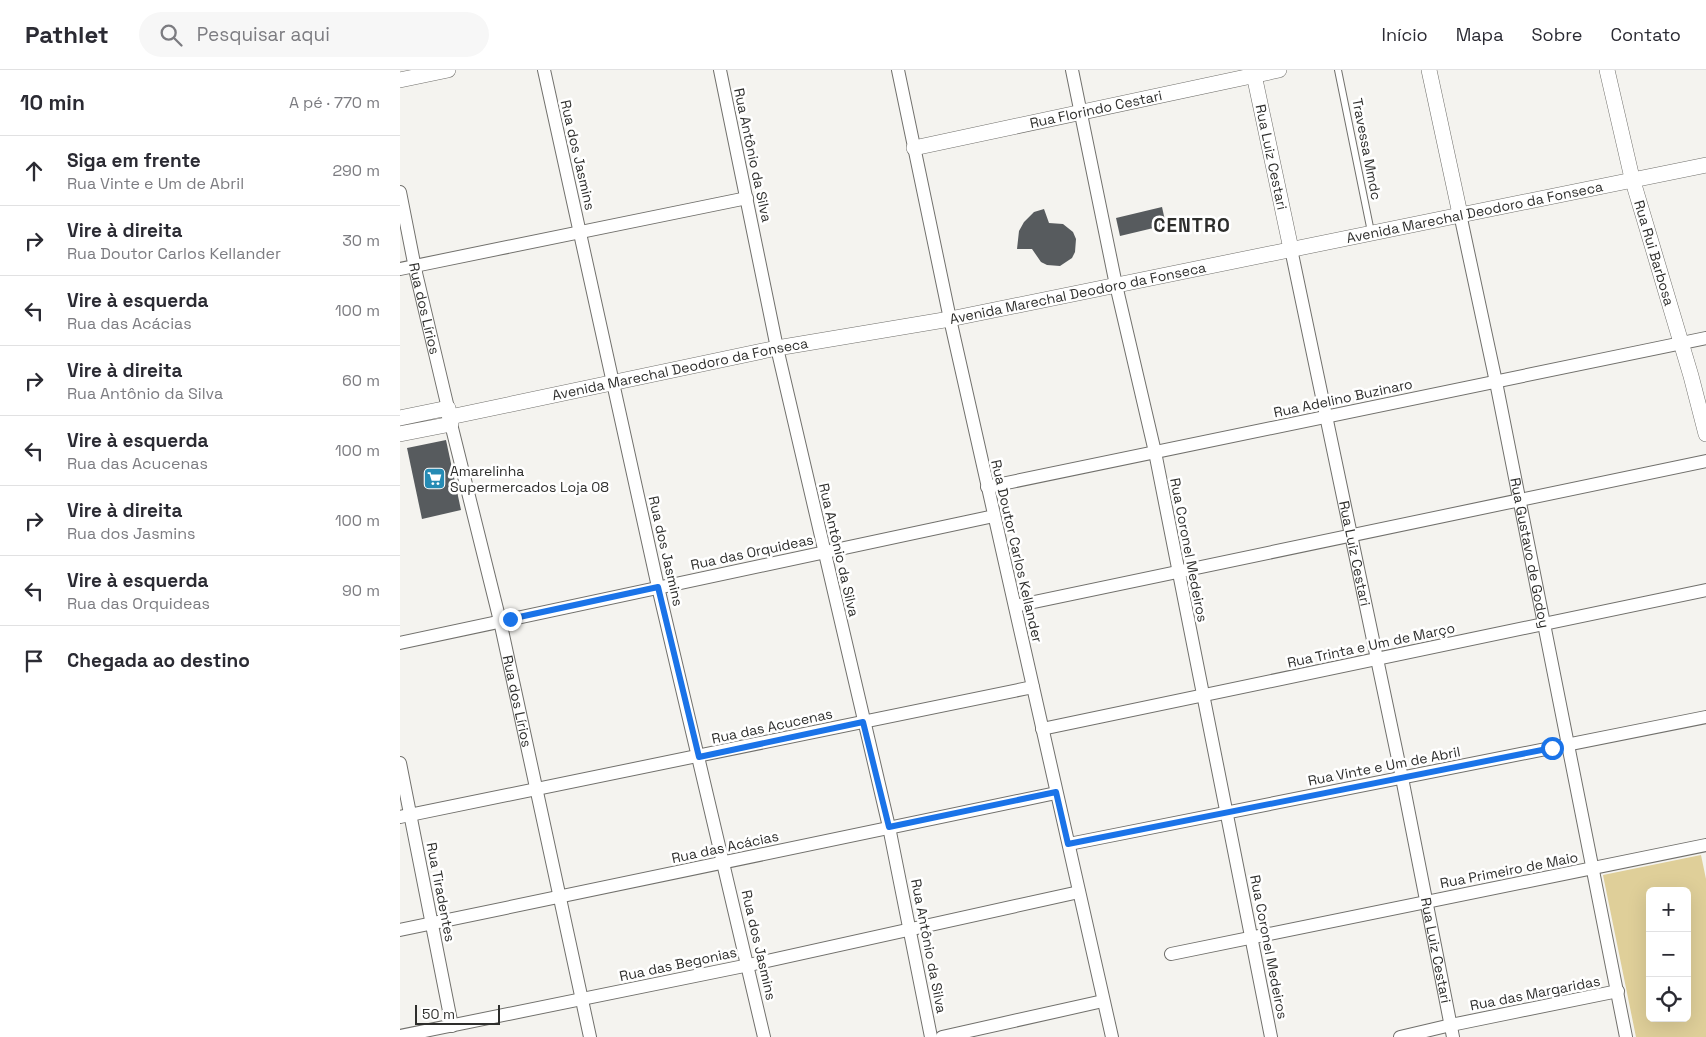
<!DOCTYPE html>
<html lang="pt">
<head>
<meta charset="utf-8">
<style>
	body { margin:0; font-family:"Space Grotesk",sans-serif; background:#f7f7f7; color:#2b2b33 }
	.controls { position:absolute; right:15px; bottom:15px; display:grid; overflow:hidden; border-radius:8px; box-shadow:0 5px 20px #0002 }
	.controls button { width:45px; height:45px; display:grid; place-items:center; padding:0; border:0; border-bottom:1px solid #e1e1e2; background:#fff; color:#2b2b33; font:25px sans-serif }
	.scale { position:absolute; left:15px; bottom:12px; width:85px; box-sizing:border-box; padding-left:5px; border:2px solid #2e2e2c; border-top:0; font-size:14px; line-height:18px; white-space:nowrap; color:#2e2e2c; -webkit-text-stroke:4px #fff; paint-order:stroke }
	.stop { position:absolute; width:15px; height:15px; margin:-11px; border:4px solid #1a73e8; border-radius:50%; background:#fff }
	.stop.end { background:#1a73e8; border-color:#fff; box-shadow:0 1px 5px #0008 }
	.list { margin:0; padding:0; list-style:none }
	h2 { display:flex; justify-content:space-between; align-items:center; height:65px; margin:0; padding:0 20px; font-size:21px }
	h2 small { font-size:16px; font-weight:400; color:#7c7c81 }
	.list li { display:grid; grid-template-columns:32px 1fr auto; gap:15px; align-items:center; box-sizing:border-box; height:70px; padding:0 20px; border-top:1px solid #e1e1e2 }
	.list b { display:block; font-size:19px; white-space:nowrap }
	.list p { margin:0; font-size:16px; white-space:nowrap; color:#7c7c81 }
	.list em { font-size:16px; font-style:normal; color:#7c7c81 }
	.icon { flex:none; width:28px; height:28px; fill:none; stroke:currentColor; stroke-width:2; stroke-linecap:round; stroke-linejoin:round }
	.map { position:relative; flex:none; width:1306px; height:967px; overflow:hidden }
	header { display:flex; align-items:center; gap:30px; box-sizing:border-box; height:70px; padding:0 25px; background:#fff; border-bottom:1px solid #e1e1e2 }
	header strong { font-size:24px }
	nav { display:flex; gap:28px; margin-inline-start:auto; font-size:18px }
	.search { width:350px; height:45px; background:#f7f7f7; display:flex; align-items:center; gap:12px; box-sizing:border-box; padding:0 18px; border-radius:28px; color:#7c7c81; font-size:19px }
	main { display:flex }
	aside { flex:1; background:#fff }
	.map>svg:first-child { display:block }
</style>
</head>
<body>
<header>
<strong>Pathlet</strong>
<div class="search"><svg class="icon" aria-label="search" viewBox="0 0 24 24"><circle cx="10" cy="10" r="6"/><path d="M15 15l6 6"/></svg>Pesquisar aqui</div>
<nav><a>Início</a><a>Mapa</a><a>Sobre</a><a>Contato</a></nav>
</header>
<main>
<aside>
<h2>10 min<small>A pé · 770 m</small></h2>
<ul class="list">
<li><svg class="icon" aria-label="ahead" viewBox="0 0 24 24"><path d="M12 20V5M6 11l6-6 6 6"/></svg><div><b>Siga em frente</b><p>Rua Vinte e Um de Abril</p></div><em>290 m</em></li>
<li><svg class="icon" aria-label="right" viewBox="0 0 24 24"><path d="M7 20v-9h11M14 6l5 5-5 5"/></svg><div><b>Vire à direita</b><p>Rua Doutor Carlos Kellander</p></div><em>30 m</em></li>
<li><svg class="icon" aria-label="left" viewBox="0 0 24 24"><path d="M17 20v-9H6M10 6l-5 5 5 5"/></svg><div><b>Vire à esquerda</b><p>Rua das Acácias</p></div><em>100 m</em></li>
<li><svg class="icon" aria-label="right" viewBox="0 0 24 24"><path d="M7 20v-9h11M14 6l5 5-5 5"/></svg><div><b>Vire à direita</b><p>Rua Antônio da Silva</p></div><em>60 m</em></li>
<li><svg class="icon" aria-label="left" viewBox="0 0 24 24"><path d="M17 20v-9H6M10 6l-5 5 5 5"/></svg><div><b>Vire à esquerda</b><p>Rua das Acucenas</p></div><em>100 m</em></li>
<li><svg class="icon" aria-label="right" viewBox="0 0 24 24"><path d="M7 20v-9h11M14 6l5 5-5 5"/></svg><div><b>Vire à direita</b><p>Rua dos Jasmins</p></div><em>100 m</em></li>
<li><svg class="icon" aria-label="left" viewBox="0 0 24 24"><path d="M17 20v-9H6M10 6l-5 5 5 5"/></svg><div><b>Vire à esquerda</b><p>Rua das Orquideas</p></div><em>90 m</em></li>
<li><svg class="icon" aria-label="arrive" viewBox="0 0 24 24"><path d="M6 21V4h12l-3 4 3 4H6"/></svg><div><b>Chegada ao destino</b></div></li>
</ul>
</aside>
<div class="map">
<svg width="1306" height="967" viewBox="0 0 1306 967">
	<rect width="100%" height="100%" fill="#f4f3ef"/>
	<path fill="#dfcf99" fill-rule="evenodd" d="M1301 785 1306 809V967H1236L1203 805ZM1250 821H1287V948H1250Z"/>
	<g fill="#575b5e">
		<path d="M762 137 766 155 720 166 716 148Z"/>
		<path d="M644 139 649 153 663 154 673 162 676 169 675 182 672 188 660 196 647 195 641 192 632 179H617L619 161 624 152 634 142Z"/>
		<path d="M46 370 61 440 22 449 7 378Z"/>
	</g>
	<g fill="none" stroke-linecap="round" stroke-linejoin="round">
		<defs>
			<path id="service" d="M938 0 971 162"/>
			<g id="minor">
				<path d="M144 0 258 517 364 967"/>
				<path d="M320 0 377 278 489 757 531 967"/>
				<path d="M498 0 550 249 712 967"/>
				<path d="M672 0 716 215 755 382 871 967"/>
				<path id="s1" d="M0 122 16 203 48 338"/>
				<path id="s2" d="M1060 144 1096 312 1226 967"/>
				<path id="s3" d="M891 179 1002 708 1053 967"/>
				<path d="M0 199 347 128"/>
				<path id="s4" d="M51 354 100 551 190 967"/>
				<path d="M587 417 1306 268"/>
				<path d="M615 536 1306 391"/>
				<path d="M0 573 594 446"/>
				<path d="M642 659 1306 520"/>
				<path d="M0 693 52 956"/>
				<path d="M0 747 633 617"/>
				<path d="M669 774 1306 647"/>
				<path d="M0 860 656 723"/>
				<path d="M771 884 1306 775"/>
				<path d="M0 966 349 895 679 822"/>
				<path d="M542 967 703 931"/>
				<path d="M1000 967 1051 955 1218 921"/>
			</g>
			<g id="tertiary">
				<path id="s5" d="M853 0 891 179"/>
				<path d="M1029 0 1060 144"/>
				<path id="s6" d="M1207 0 1232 108 1291 306 1306 364"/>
				<path d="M0 10 48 0"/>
				<path id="s7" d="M514 78 879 0"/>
				<path id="s8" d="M50 347 377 278 550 249 1306 95"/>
				<path d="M0 348 48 338 51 354 0 364"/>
			</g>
		</defs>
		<use href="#service" stroke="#71706c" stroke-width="8"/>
		<use href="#minor" stroke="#71706c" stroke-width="14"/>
		<use href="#tertiary" stroke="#71706c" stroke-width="16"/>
		<use href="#service" stroke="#fff" stroke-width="6"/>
		<use href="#minor" stroke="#fff" stroke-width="12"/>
		<use href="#tertiary" stroke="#fff" stroke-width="15"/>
	</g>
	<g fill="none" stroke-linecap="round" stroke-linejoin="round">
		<path stroke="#1a73e8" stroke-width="6" d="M110 549 258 517 299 687 463 652 489 757 656 722 668 774 1152 678"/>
	</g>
	<defs>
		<symbol id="supermarket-square" viewBox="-11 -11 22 22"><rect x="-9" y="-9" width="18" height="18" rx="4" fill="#268bb4" stroke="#fff"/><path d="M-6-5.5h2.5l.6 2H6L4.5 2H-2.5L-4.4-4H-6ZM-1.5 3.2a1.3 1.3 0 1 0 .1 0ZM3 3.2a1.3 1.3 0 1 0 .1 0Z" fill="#fff"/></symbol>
	</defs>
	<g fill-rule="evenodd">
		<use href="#supermarket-square" x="22" y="396" width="25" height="25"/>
	</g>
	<g text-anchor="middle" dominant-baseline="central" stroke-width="5" stroke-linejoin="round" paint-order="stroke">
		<g font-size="14" fill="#2e2e2c" stroke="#fff">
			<text stroke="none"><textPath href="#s7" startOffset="186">Rua Florindo Cestari</textPath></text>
			<text transform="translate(967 79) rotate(79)">Travessa Mmdc</text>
			<text transform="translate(178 85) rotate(77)">Rua dos Jasmins</text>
			<text transform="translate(353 85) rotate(78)">Rua Antônio da Silva</text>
			<text stroke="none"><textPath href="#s5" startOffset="89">Rua Luiz Cestari</textPath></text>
			<text stroke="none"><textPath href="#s8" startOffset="1045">Avenida Marechal Deodoro da Fonseca</textPath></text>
			<text stroke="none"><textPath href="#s6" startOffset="189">Rua Rui Barbosa</textPath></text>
			<text stroke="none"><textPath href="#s8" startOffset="640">Avenida Marechal Deodoro da Fonseca</textPath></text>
			<text stroke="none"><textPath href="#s1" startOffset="119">Rua dos Lírios</textPath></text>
			<text stroke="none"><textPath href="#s8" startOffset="235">Avenida Marechal Deodoro da Fonseca</textPath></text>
			<text transform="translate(943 328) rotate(-12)">Rua Adelino Buzinaro</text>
			<text transform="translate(439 480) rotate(77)">Rua Antônio da Silva</text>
			<text transform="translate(789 480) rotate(79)">Rua Coronel Medeiros</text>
			<text transform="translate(266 481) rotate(77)">Rua dos Jasmins</text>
			<text transform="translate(617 481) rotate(77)">Rua Doutor Carlos Kellander</text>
			<text transform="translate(352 482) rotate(-12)">Rua das Orquideas</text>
			<text stroke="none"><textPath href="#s3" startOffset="311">Rua Luiz Cestari</textPath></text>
			<text stroke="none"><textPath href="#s2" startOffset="346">Rua Gustavo de Godoy</textPath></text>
			<text transform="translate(971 575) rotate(-12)">Rua Trinta e Um de Março</text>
			<text stroke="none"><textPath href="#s4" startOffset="285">Rua dos Lírios</textPath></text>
			<text transform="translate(372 656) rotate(-12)">Rua das Acucenas</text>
			<text transform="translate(984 696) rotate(-11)">Rua Vinte e Um de Abril</text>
			<text transform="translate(325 777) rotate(-12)">Rua das Acácias</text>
			<text transform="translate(1109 800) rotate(-11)">Rua Primeiro de Maio</text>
			<text transform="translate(41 822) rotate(79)">Rua Tiradentes</text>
			<text transform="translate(359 875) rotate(77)">Rua dos Jasmins</text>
			<text transform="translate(529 876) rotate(79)">Rua Antônio da Silva</text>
			<text transform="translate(869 877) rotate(79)">Rua Coronel Medeiros</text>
			<text stroke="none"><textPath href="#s3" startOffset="716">Rua Luiz Cestari</textPath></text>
			<text transform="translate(278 894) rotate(-12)">Rua das Begonias</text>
			<text transform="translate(1135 923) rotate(-11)">Rua das Margaridas</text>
		</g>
		<g font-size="14" fill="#2e2e2c" stroke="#fff" text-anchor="start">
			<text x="50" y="401">Amarelinha<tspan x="50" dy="16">Supermercados Loja 08</tspan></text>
		</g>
		<g font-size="19" font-weight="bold" letter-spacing="1" fill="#2e2e2c" stroke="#fff">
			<text x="792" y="155">CENTRO</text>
		</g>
	</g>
</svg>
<div class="controls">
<button>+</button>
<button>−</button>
<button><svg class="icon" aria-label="locate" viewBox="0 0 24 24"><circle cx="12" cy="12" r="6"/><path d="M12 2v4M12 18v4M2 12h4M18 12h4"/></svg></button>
</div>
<div class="scale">50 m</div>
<div class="stop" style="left:1152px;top:678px"></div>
<div class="stop end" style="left:110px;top:549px"></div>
</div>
</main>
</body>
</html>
